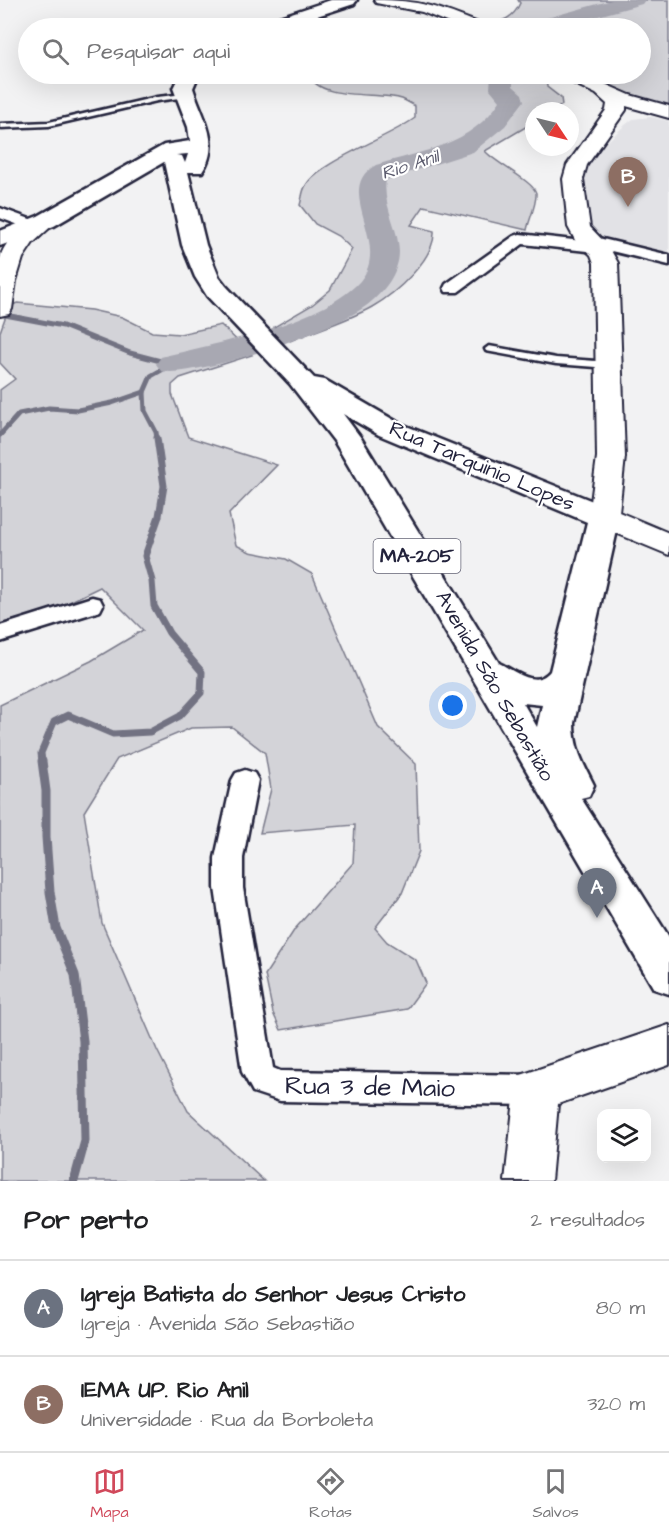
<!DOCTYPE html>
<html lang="pt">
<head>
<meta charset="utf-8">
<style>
	body { margin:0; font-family:"Architects Daughter",sans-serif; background:#f2f2f2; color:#202124 }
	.controls { position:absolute; right:18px; bottom:18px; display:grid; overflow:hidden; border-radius:12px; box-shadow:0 6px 24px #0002 }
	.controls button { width:54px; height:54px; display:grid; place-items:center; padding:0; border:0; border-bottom:2px solid #e0e0e0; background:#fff; color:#202124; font:30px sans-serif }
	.compass { position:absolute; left:525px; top:102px; width:54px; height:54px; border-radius:50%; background:#fff; box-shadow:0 6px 24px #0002; rotate:125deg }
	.you { position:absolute; left:453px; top:706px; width:21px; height:21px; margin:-15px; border:4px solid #fff; border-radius:50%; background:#1a73e8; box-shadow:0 0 0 9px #1a73e833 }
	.badge { display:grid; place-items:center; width:39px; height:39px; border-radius:50%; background:#d1495b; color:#fff; font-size:20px; font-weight:700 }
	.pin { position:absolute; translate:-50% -50px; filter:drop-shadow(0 2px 3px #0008) }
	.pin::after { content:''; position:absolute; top:32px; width:21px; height:18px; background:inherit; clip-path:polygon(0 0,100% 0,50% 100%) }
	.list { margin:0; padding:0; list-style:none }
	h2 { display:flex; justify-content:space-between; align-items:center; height:78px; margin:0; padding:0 24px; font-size:26px }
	h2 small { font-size:20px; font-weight:400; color:#757577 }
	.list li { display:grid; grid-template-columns:39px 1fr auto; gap:18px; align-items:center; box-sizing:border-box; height:96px; padding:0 24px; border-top:2px solid #e0e0e0 }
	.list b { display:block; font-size:22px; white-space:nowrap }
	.list p { margin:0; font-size:20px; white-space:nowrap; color:#757577 }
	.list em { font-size:20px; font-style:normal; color:#757577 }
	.icon { flex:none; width:33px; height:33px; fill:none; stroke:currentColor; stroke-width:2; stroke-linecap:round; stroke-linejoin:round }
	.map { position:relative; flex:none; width:669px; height:1181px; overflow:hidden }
	.search { position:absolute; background:#fff; box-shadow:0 6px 24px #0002; left:18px; right:18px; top:18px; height:66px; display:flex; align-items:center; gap:15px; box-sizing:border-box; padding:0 21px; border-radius:33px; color:#757577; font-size:22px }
	.sheet { height:270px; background:#fff }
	nav { display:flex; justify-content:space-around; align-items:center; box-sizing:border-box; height:84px; border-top:2px solid #e0e0e0; background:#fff; font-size:16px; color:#757577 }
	nav a { display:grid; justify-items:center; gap:3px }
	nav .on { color:#d1495b }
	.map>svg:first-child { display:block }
</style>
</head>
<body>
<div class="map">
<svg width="669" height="1181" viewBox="0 0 669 1181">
	<rect width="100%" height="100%" fill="#f2f2f3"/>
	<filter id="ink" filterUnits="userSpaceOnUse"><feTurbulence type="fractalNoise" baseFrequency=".0167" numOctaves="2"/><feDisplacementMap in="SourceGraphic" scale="12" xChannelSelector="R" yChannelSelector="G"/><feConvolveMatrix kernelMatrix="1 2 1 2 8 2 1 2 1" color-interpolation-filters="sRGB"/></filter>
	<g filter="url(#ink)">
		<path fill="#e2e2e6" d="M651 117 669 121V257L599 238 591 230 582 183 583 170 591 157 625 125 633 119Z"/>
		<g fill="#d3d3d8" stroke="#7a7a8a" stroke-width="1.5">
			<path d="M518 0H669V107L636 99 582 74H640V28H488L483 26C500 22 513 20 520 3Z"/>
			<path d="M309 74H541L546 76 547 87 561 98 562 105 552 111H534V122L485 151C494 162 534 182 536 193 537 203 529 220 527 230L424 206 411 225 434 231C436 258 395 294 372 307 347 321 316 330 290 341L274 327 312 305 330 290 352 249 338 236 315 224 300 205C302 199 302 192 305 187 315 163 392 136 415 118V106C411 104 407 101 402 99 380 91 318 102 309 74Z"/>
			<path d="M17 303 91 310 122 317 152 332 180 334 221 325 252 355 180 378 172 385V394L188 437 277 465 229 514 236 545 250 552 286 559 312 574 378 727 416 764 419 851 402 893 375 928 387 942 416 960 426 983 407 1009 281 1030 273 1013 265 975 295 929 353 863 355 825 260 833 271 789 265 753 232 727 191 728 117 759 84 812 102 923 157 1050 188 1111 264 1181H0V705L91 661 143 630 100 587 57 608 0 624V390L15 379 0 363V332L9 307Z"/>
		</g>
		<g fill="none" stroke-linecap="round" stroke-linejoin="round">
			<g stroke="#727282" stroke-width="5">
				<path d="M0 314 63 326 130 353 172 364"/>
				<path d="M0 435 19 414 49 408 78 410 112 403 144 392"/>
				<path d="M157 439 156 432 145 411 144 392 151 376 172 364"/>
			</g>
			<path stroke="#727282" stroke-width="7" d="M42 762 41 753 54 722 68 715 113 734 150 732 180 716 201 693 202 672 169 633 154 606 152 581 145 556 159 516 164 486 157 438"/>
			<path stroke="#727282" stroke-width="9" d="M42 761 46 791V837L50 892 56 928 75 975 83 1041 85 1141 74 1181"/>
			<g fill="#a8a8b2" fill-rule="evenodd">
				<path d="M612 0H645L642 4 554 28H521L525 24Z"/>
				<path d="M491 74H513V86L522 94 524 101 505 126 473 152 386 180C381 209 406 236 397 265 392 283 376 300 360 310 328 331 195 379 161 371L156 364 161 357C214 344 323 323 360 281 393 243 331 189 376 165 422 151 472 145 500 101L490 89Z"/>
			</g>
			<defs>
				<g id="lane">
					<path d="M185 94 188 96 187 97 157 101 49 126 0 128V124L49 122 157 97Z"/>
					<path d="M489 346 556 358 609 362 613 365 609 368 556 364 486 351 485 349Z"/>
				</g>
				<g id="street">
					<path d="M0 208 41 223 43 226 35 231 0 218Z"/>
					<path d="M520 234 582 241 590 236 669 255V265L603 249 596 252 523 244 458 292H446L444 288 446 284 514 236Z"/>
					<path d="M92 597 100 599 103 605 100 611 0 642V626Z"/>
					<path d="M245 770 254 773 258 780 243 858V888L273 1068 280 1071 537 1075 548 1079 553 1090 548 1101 537 1105 280 1101 253 1092 242 1072 215 888V858L232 780 236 773Z"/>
				</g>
				<g id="secondary">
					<path d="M374 0C421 0 438 7 481 24L484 28H461L422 12 376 3Z"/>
					<path d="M559 74H582L630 95 669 106V118L626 106V110L587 165 583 179 590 227 609 247 618 263 625 457 619 512 669 533V555L594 524 589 517 597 457 594 263 591 255 575 240 568 227 563 179 567 165 606 110 607 104 596 94 562 78Z"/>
					<path d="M46 214 54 216 57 221 33 243 23 258 16 281 12 309 9 314 0 316C0 298 0 277 0 259 3 241 29 219 46 214Z"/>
					<path d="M669 1025V1065L558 1104 551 1181H505L515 1090 521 1075Z"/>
				</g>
				<g id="primary">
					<path d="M331 0H357L354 4 280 28H255L258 24Z"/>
					<path d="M180 74H199L193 88C202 117 222 143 202 172H188L206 245 219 277 226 286 314 378 325 380 399 423 615 510 620 517 574 723C574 748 583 763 594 785L589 796 581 798 669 937V994L654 989 334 441 290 384 207 296 195 277 182 245 164 162 54 226 0 246V231L38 216 164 145 190 141 188 127 173 88ZM188 154 185 163 182 156 176 155ZM343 414 379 435 587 522 550 671C535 689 515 671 499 663L361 438ZM523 703 542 705 537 727Z"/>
				</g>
			</defs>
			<use href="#lane" stroke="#22223b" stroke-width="5"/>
			<use href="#street" stroke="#22223b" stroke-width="5"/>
			<use href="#secondary" stroke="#22223b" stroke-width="4"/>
			<use href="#primary" stroke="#22223b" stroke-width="5"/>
			<use href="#lane" fill="#fff" fill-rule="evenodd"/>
			<use href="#street" fill="#fff" fill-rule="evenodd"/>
			<use href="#secondary" fill="#fff" fill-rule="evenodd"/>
			<use href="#primary" fill="#fff" fill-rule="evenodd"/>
		</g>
	</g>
	<g text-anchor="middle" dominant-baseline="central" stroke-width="4.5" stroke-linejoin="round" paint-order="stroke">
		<g font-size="18" font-style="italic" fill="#58586b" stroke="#fff">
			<text transform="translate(410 165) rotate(-18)">Rio Anil</text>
		</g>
		<rect fill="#fff" stroke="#646476" stroke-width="1.5" x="373.5" y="539" width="87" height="34" rx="4.5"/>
		<g font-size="20" font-weight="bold" fill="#22223b">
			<text x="417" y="556">MA-205</text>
		</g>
		<g font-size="21" fill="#22223b" stroke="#fff">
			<text transform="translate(482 466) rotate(23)">Rua Tarquinio Lopes</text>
			<text transform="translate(495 686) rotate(60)">Avenida São Sebastião</text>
		</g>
		<g font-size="26" fill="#22223b" stroke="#fff">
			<text transform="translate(370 1087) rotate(1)">Rua 3 de Maio</text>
		</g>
	</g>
</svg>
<div class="controls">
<button><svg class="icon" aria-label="layers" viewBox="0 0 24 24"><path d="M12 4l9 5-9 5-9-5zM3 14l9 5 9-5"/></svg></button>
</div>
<svg class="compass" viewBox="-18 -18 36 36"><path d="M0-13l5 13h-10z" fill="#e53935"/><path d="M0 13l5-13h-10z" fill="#757577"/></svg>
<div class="you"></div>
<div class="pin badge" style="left:597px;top:918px;background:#6b7280">A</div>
<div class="pin badge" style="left:628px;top:207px;background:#8d6e63">B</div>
<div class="search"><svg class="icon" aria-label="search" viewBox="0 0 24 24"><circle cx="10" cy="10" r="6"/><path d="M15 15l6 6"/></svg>Pesquisar aqui</div>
</div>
<section class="sheet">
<h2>Por perto<small>2 resultados</small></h2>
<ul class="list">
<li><span class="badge" style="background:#6b7280">A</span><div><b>Igreja Batista do Senhor Jesus Cristo</b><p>Igreja · Avenida São Sebastião</p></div><em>80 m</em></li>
<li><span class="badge" style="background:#8d6e63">B</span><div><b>IEMA UP. Rio Anil</b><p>Universidade · Rua da Borboleta</p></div><em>320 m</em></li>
</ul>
</section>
<nav>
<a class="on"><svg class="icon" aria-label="map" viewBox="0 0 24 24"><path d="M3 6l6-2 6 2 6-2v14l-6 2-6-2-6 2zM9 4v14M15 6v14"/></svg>Mapa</a>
<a><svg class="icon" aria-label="directions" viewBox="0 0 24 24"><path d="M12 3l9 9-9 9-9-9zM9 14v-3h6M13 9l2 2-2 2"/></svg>Rotas</a>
<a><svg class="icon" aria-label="saved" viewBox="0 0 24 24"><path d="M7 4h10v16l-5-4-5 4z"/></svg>Salvos</a>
</nav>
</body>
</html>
